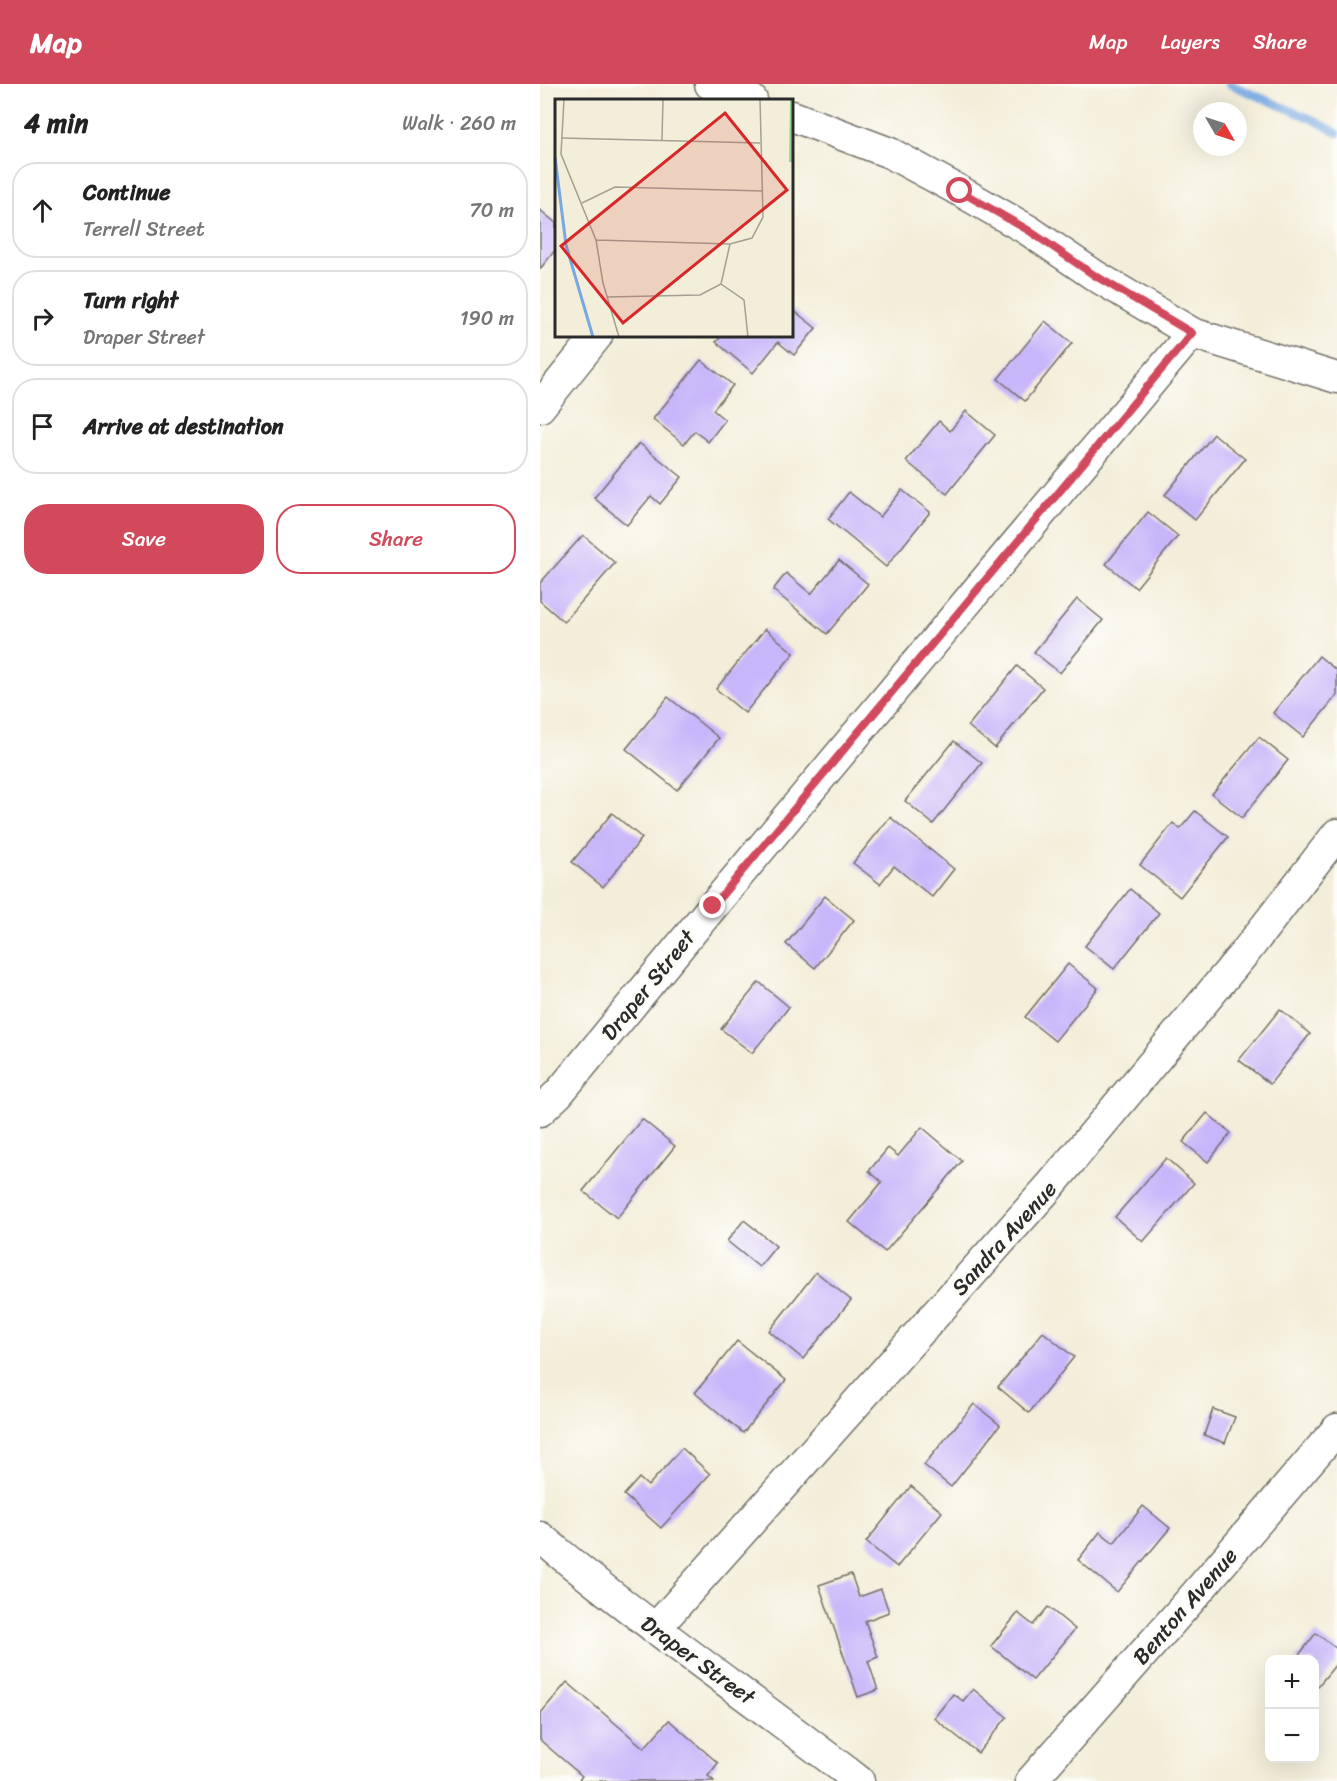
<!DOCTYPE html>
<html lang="en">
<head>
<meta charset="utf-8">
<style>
	body { margin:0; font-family:Sriracha,sans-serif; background:#f2f2f2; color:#222 }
	.controls { position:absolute; right:18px; bottom:18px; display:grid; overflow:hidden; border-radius:12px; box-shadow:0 6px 24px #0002 }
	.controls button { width:54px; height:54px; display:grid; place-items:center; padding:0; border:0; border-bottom:2px solid #e0e0e0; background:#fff; color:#222; font:30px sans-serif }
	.compass { position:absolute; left:653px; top:18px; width:54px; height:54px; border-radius:50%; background:#fff; box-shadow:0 6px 24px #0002; rotate:129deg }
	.stop { position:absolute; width:18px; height:18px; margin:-14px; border:4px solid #d1495b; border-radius:50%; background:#fff }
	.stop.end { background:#d1495b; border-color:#fff; box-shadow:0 2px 6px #0008 }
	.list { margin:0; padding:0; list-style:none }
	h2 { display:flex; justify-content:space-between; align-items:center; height:78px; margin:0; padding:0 24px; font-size:26px }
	h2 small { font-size:20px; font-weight:400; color:#767676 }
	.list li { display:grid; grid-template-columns:39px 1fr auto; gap:18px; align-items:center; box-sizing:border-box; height:96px; margin:0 12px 12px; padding:0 12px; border:2px solid #e0e0e0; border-radius:24px }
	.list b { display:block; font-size:22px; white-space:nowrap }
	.list p { margin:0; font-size:20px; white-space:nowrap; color:#767676 }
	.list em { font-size:20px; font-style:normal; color:#767676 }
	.actions { display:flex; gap:12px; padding:18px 24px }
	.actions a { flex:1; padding:14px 0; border:2px solid #d1495b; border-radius:24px; text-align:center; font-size:21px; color:#d1495b }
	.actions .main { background:#d1495b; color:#fff }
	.icon { flex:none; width:33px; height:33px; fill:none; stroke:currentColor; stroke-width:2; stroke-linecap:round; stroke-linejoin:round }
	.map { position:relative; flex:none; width:797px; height:1697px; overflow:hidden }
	header { display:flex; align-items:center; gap:36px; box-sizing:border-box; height:84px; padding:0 30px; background:#d1495b; color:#fff }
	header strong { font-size:28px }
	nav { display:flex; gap:33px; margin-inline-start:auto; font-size:21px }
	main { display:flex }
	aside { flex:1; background:#fff }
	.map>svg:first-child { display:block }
</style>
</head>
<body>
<header>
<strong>Map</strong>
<nav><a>Map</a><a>Layers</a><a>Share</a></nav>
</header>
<main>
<aside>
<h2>4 min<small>Walk · 260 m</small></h2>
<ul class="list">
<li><svg class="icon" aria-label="ahead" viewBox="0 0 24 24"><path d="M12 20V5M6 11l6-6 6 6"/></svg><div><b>Continue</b><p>Terrell Street</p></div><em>70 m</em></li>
<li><svg class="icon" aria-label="right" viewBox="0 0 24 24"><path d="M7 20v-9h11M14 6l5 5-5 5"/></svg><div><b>Turn right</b><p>Draper Street</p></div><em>190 m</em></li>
<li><svg class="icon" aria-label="arrive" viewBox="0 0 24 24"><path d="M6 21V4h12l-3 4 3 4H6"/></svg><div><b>Arrive at destination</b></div></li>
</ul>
<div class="actions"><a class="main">Save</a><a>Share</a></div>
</aside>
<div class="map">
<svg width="797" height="1697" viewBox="0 0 797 1697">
	<rect width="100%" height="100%" fill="#fdfcf7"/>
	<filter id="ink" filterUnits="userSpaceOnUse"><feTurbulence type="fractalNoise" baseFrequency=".0167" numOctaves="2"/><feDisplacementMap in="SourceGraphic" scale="12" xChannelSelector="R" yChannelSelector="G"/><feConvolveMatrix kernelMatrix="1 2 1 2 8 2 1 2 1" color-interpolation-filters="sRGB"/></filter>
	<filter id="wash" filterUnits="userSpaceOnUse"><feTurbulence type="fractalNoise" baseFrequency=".008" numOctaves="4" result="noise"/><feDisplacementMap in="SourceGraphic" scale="24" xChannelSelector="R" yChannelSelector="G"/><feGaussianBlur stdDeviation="1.35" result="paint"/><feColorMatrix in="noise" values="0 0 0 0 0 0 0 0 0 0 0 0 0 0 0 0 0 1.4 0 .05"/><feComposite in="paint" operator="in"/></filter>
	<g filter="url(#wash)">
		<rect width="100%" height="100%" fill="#f3eed9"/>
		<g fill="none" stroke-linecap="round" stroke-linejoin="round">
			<path stroke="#76a8e2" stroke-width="8" d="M689 0 774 36 797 49"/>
		</g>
		<g id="blocks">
			<g fill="#c7b6fa">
				<path d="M0 126 16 139V165L0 185Z"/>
				<path d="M252 225 276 244 254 271 238 258 213 289 176 258 182 252H252Z"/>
				<path d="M505 237 532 259 485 317 458 295Z"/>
				<path d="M161 276 193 301 173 326 185 336 168 358 155 347 144 360 113 335Z"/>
				<path d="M426 327 455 351 407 410 366 377 399 337 410 347Z"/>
				<path d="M674 350 705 375 655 436 625 411Z"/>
				<path d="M99 359 142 393 120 420 111 412 87 441 54 414Z"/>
				<path d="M362 406 390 428 346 483 288 435 309 408 340 433Z"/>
				<path d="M608 428 638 452 596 504 566 480Z"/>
				<path d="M43 451 75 479 24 538 0 517V499Z"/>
				<path d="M299 476 328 500 287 550 233 506 246 489 271 510Z"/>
				<path d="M537 515 563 536 520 589 494 568Z"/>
				<path d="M225 545 254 569 205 629 176 605Z"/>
				<path d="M779 572 797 587V611L763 653 733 629Z"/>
				<path d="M477 582 503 604 455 664 428 642Z"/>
				<path d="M128 613 179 654 137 706 86 665Z"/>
				<path d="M719 653 748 676 702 734 672 710Z"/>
				<path d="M414 657 442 679 393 740 365 717Z"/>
				<path d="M655 727 688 753 640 813 600 781 633 739 640 745Z"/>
				<path d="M72 729 102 754 63 803 32 778Z"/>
				<path d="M350 733 414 785 392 813 354 782 340 800 313 779Z"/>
				<path d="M590 805 619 829 574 885 545 862Z"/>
				<path d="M285 812 314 836 275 884 246 860Z"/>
				<path d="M528 880 558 904 515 957 485 933Z"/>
				<path d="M219 898 249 923 212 969 181 945Z"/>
				<path d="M740 925 770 950 730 1000 699 976Z"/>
				<path d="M667 1029 691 1049 668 1078 643 1058Z"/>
				<path d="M102 1035 135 1062 77 1134 43 1107Z"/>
				<path d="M382 1043 422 1077 345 1168 309 1138 342 1098 329 1087 348 1064 358 1072Z"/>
				<path d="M626 1074 654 1099 603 1158 575 1133Z"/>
				<path d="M204 1136 236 1162 219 1183 187 1157Z"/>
				<path d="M276 1188 311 1216 263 1275 229 1247Z"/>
				<path d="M503 1248 534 1273 489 1329 458 1303Z"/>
				<path d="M197 1257 246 1296 203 1349 155 1309Z"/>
				<path d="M434 1320 460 1341 411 1403 384 1381Z"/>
				<path d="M673 1325 695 1333 685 1359 664 1351Z"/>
				<path d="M142 1364 170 1390 121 1444 84 1411 99 1394 108 1402Z"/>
				<path d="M371 1402 402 1428 357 1483 326 1458Z"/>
				<path d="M603 1422 630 1444 577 1508 538 1476 560 1448 574 1459Z"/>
				<path d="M311 1490 319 1513 341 1505 349 1528 325 1537 338 1573 328 1577 338 1606 318 1613 279 1501Z"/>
				<path d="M508 1523 535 1545 493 1596 451 1562 478 1529 493 1541Z"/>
				<path d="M776 1549 797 1565V1579L774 1607V1576H755Z"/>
				<path d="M27 1598 104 1664 129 1636 178 1679 168 1692 174 1697H38L42 1692 0 1656V1630Z"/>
				<path d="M433 1605 467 1633 438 1669 394 1634 413 1610 423 1617Z"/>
			</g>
		</g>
	</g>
	<g filter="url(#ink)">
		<use href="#blocks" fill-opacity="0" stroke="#716f68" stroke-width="1.5"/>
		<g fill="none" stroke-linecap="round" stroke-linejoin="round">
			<defs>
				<g id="minor">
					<path d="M170 0 212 16"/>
					<path d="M252 32 350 69 420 107 488 146 554 191 652 249 797 294"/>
					<path d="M0 323 57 252"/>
					<path d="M0 1027 19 1009 173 822 652 249"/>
					<path d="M0 1453C102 1539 213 1615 319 1697"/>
					<path d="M115 1545 510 1102 707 866 797 750"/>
					<path d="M491 1697 654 1512 797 1345"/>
				</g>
			</defs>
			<use href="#minor" stroke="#716f68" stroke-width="33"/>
			<use href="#minor" stroke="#fff" stroke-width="30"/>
		</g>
	</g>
	<g fill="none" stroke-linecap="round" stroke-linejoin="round" filter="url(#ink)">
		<path stroke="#d1495b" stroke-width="8" d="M173 822 652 249 554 191 488 146 420 107"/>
	</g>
	<g text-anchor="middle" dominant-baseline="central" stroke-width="6" stroke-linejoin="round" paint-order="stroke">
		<g font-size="22" fill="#2b2b2b" stroke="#fdfcf7">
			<text transform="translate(108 901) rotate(-51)">Draper Street</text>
			<text transform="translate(464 1154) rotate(-48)">Sandra Avenue</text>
			<text transform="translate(645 1522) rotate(-49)">Benton Avenue</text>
			<text transform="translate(158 1576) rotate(36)">Draper Street</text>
		</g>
	</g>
	<g transform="translate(15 15)">
		<rect width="238" height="238" fill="#f3eed9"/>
		<path d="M235 0H238V63H234Z" fill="#94d78f"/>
		<path fill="none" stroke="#76a8e2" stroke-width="3" d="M0 58 11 146 38 238"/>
		<path fill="none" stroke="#a3a093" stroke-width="1.5" d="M9 0 6 55 41 141 48 184 64 238M6 39 205 44M107 41 108 0M27 104 60 88 208 92M41 141 175 145 197 139 208 118 205 0M166 185 189 201 193 238M52 198 145 196 166 185 175 145"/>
		<path fill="#d62828" fill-opacity="0.15" stroke="#d62828" stroke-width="3" d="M170 14 232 91 68 224 6 147Z"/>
		<rect width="238" height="238" fill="none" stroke="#2b2b2b" stroke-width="3"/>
	</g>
</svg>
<div class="controls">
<button>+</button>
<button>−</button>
</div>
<svg class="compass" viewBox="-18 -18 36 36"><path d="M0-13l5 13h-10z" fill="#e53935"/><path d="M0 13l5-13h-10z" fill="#767676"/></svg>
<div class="stop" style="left:420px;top:107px"></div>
<div class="stop end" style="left:173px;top:822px"></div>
</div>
</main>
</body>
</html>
